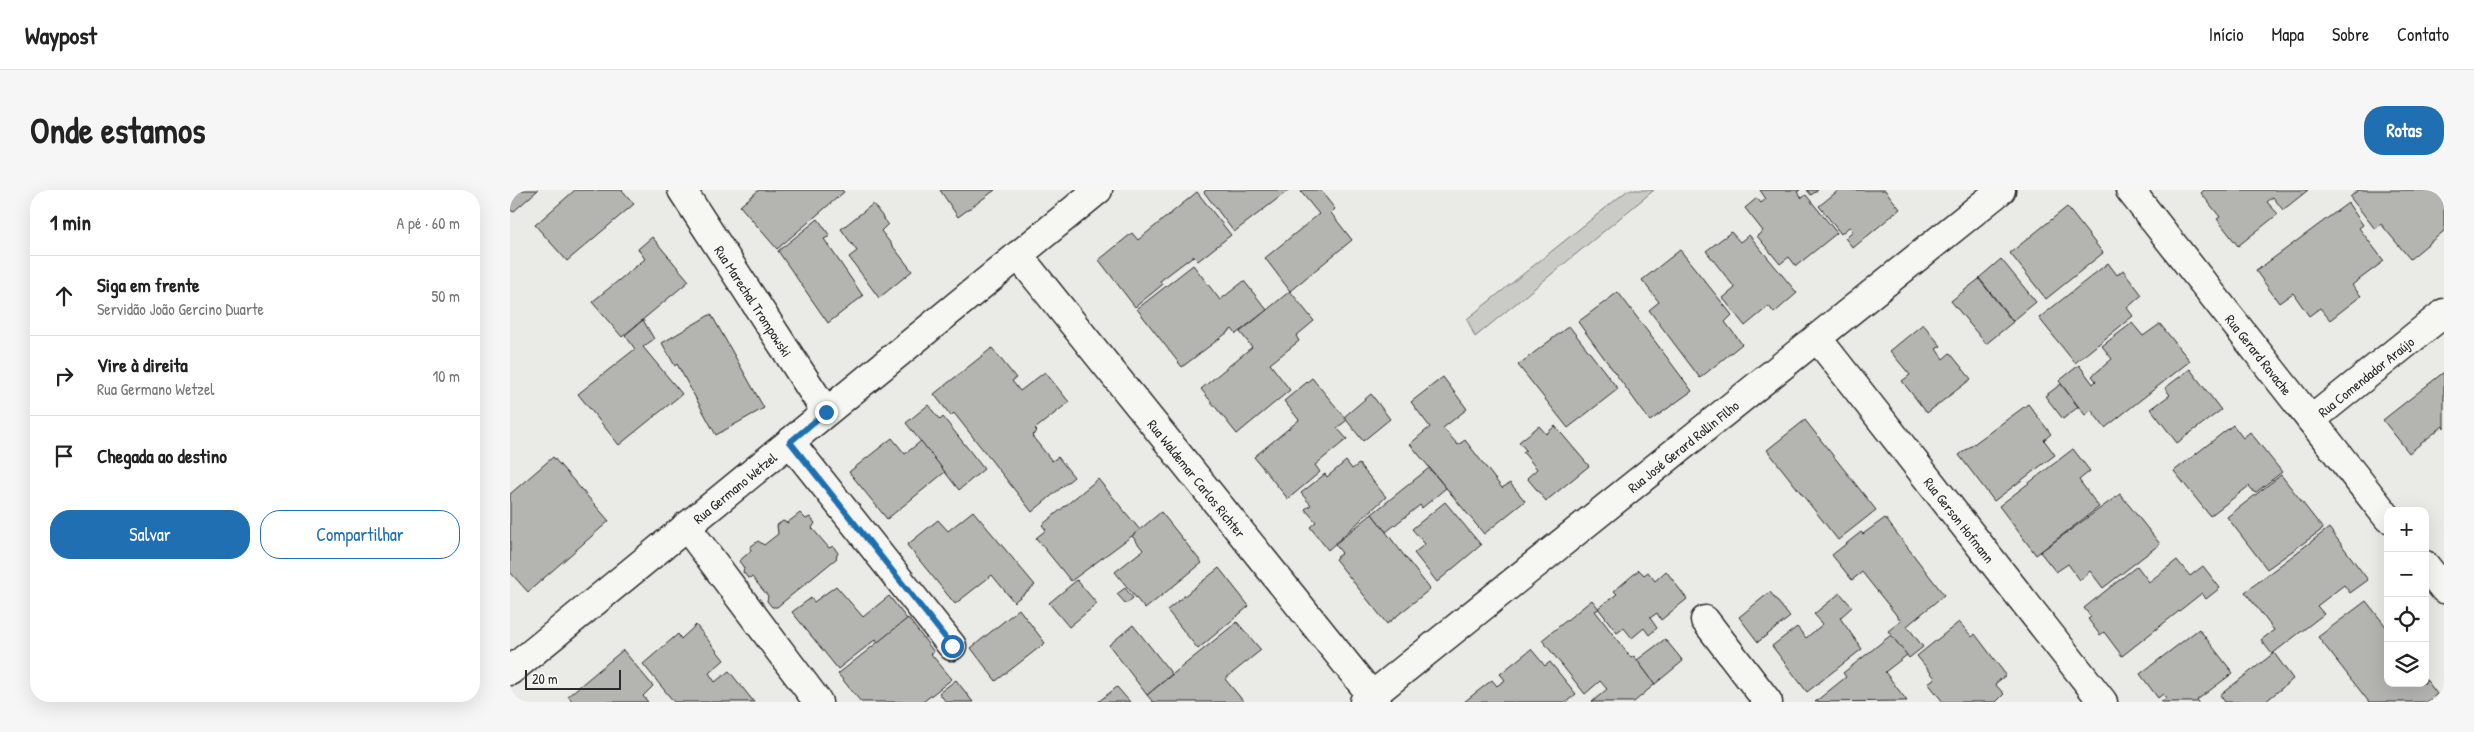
<!DOCTYPE html>
<html lang="pt">
<head>
<meta charset="utf-8">
<style>
	body { margin:0; font-family:"Patrick Hand",sans-serif; background:#f6f6f6; color:#222 }
	.controls { position:absolute; right:15px; bottom:15px; display:grid; overflow:hidden; border-radius:10px; box-shadow:0 5px 20px #0002 }
	.controls button { width:45px; height:45px; display:grid; place-items:center; padding:0; border:0; border-bottom:1px solid #e0e0e0; background:#fff; color:#222; font:25px sans-serif }
	.scale { position:absolute; left:15px; bottom:12px; width:96px; box-sizing:border-box; padding-left:5px; border:2px solid #2b2b2b; border-top:0; font-size:14px; line-height:18px; white-space:nowrap; color:#2b2b2b; -webkit-text-stroke:4px #f6f6f2; paint-order:stroke }
	.stop { position:absolute; width:15px; height:15px; margin:-11px; border:4px solid #1f6fb2; border-radius:50%; background:#fff }
	.stop.end { background:#1f6fb2; border-color:#fff; box-shadow:0 1px 5px #0008 }
	.list { margin:0; padding:0; list-style:none }
	h2 { display:flex; justify-content:space-between; align-items:center; height:65px; margin:0; padding:0 20px; font-size:21px }
	h2 small { font-size:16px; font-weight:400; color:#767676 }
	.list li { display:grid; grid-template-columns:32px 1fr auto; gap:15px; align-items:center; box-sizing:border-box; height:80px; padding:0 20px; border-top:1px solid #e0e0e0 }
	.list b { display:block; font-size:19px; white-space:nowrap }
	.list p { margin:0; font-size:16px; white-space:nowrap; color:#767676 }
	.list em { font-size:16px; font-style:normal; color:#767676 }
	.actions { display:flex; gap:10px; padding:15px 20px }
	.actions a { flex:1; padding:11px 0; border:1px solid #1f6fb2; border-radius:20px; text-align:center; font-size:18px; color:#1f6fb2 }
	.actions .main { background:#1f6fb2; color:#fff }
	.icon { flex:none; width:28px; height:28px; fill:none; stroke:currentColor; stroke-width:2; stroke-linecap:round; stroke-linejoin:round }
	.map { position:relative; flex:none; width:1934px; height:512px; overflow:hidden; border-radius:20px }
	header { display:flex; align-items:center; gap:30px; box-sizing:border-box; height:70px; padding:0 25px; background:#fff; border-bottom:1px solid #e0e0e0 }
	header strong { font-size:24px }
	nav { display:flex; gap:28px; margin-inline-start:auto; font-size:18px }
	.intro { display:flex; align-items:center; justify-content:space-between; box-sizing:border-box; height:120px; padding:0 30px }
	h1 { margin:0; font-size:35px }
	.button { padding:12px 22px; border-radius:20px; background:#1f6fb2; color:#fff; font-size:18px; font-weight:700 }
	main { display:flex; gap:30px; padding:0 30px }
	aside { flex:1; background:#fff; border-radius:20px; box-shadow:0 5px 20px #0002 }
	.map>svg:first-child { display:block }
</style>
</head>
<body>
<header>
<strong>Waypost</strong>
<nav><a>Início</a><a>Mapa</a><a>Sobre</a><a>Contato</a></nav>
</header>
<div class="intro"><h1>Onde estamos</h1><a class="button">Rotas</a></div>
<main>
<aside>
<h2>1 min<small>A pé · 60 m</small></h2>
<ul class="list">
<li><svg class="icon" aria-label="ahead" viewBox="0 0 24 24"><path d="M12 20V5M6 11l6-6 6 6"/></svg><div><b>Siga em frente</b><p>Servidão João Gercino Duarte</p></div><em>50 m</em></li>
<li><svg class="icon" aria-label="right" viewBox="0 0 24 24"><path d="M7 20v-9h11M14 6l5 5-5 5"/></svg><div><b>Vire à direita</b><p>Rua Germano Wetzel</p></div><em>10 m</em></li>
<li><svg class="icon" aria-label="arrive" viewBox="0 0 24 24"><path d="M6 21V4h12l-3 4 3 4H6"/></svg><div><b>Chegada ao destino</b></div></li>
</ul>
<div class="actions"><a class="main">Salvar</a><a>Compartilhar</a></div>
</aside>
<div class="map">
<svg width="1934" height="512" viewBox="0 0 1934 512">
	<rect width="100%" height="100%" fill="#eaeae6"/>
	<filter id="ink" filterUnits="userSpaceOnUse"><feTurbulence type="fractalNoise" baseFrequency=".02" numOctaves="2"/><feDisplacementMap in="SourceGraphic" scale="10" xChannelSelector="R" yChannelSelector="G"/><feConvolveMatrix kernelMatrix="1 2 1 2 8 2 1 2 1" color-interpolation-filters="sRGB"/></filter>
	<g filter="url(#ink)">
		<path fill="#cacac7" stroke="#7a7a79" d="M1118 0H1144L965 147 957 129Z"/>
		<g fill="#b4b4b1" stroke="#2b2b2b">
			<path d="M0 0H28L3 22 0 19Z"/>
			<path d="M65 0H112L124 14 57 71 25 35Z"/>
			<path d="M249 0H332L334 2 267 59 230 16Z"/>
			<path d="M430 0H485L448 27Z"/>
			<path d="M696 0H779L724 42 694 2Z"/>
			<path d="M793 0H810L825 19 821 23 842 50 780 101 755 68 809 24 791 2Z"/>
			<path d="M1250 0H1290L1287 2 1292 8 1296 5 1327 43 1286 76 1279 67 1270 74 1247 46 1253 41 1235 18 1247 8 1251 13 1256 9Z"/>
			<path d="M1297 0H1308L1301 5Z"/>
			<path d="M1329 0H1375L1390 19 1343 58 1335 48 1343 41 1339 37 1331 44 1309 16Z"/>
			<path d="M1694 0H1798L1773 20 1763 7 1757 12 1768 24 1728 56 1707 29 1710 27 1691 3Z"/>
			<path d="M1848 0H1934V41L1900 69 1871 34 1865 39 1840 7Z"/>
			<path d="M687 2 721 45 688 71 683 66 650 91 652 95 625 117 589 70 622 43 628 50Z"/>
			<path d="M1838 13 1853 35 1849 38 1874 71 1842 95 1851 106 1820 130 1810 118 1799 126 1783 103 1769 113 1746 81Z"/>
			<path d="M363 14 378 34 371 41 402 81 369 108 339 67 347 61 331 39Z"/>
			<path d="M1557 17 1593 63 1536 109 1500 63Z"/>
			<path d="M308 29 320 46 314 49 353 106 318 133 268 61Z"/>
			<path d="M1221 42 1230 52 1239 45 1287 103 1264 123 1259 116 1235 136 1213 108 1225 98 1196 61Z"/>
			<path d="M142 47 179 91 112 147 82 112 135 69 128 59Z"/>
			<path d="M1170 60 1222 125 1215 132 1232 154 1190 188 1139 120 1149 112 1132 90Z"/>
			<path d="M1491 69 1526 112 1503 131 1469 88Z"/>
			<path d="M1598 73 1607 85 1613 80 1632 105 1617 118 1623 126 1565 173 1529 128Z"/>
			<path d="M683 75 710 110 734 91 757 120 726 144 722 139 672 177 627 119Z"/>
			<path d="M1469 89 1503 132 1476 154 1441 111Z"/>
			<path d="M780 101 804 131 786 146 789 151 760 174 780 200 727 244 691 199 742 157 730 142Z"/>
			<path d="M1108 102 1182 201 1140 231 1068 132Z"/>
			<path d="M201 124 254 218 206 245 167 174 165 176 152 153Z"/>
			<path d="M133 130 144 149 133 157 172 204 109 255 68 204 125 159 115 145Z"/>
			<path d="M1622 133 1633 146 1650 134 1680 171 1595 238 1581 220 1575 225 1549 191 1569 175 1583 194 1586 191 1582 186 1602 169 1592 156Z"/>
			<path d="M1413 134 1431 156 1426 159 1433 169 1440 163 1461 189 1417 223 1392 191 1400 185 1380 161Z"/>
			<path d="M1059 136 1108 199 1058 238 1008 175Z"/>
			<path d="M482 158 506 188 502 191 510 201 535 182 559 212 525 239 527 241 522 246 542 271 548 267 564 287 522 322 444 223 441 226 424 204Z"/>
			<path d="M1680 179 1711 220 1667 253 1641 219 1660 205 1655 198Z"/>
			<path d="M1934 182V238L1933 236 1899 263 1873 230Z"/>
			<path d="M933 187 957 219 933 238 948 255 955 250 992 298 1000 293 1015 311 974 344 900 254 920 237 901 212Z"/>
			<path d="M802 188 837 230 827 238 837 249 805 275 810 282 778 309 744 267 789 230 774 211Z"/>
			<path d="M1551 194 1568 217 1553 229 1535 206Z"/>
			<path d="M861 204 880 229 853 251 834 227Z"/>
			<path d="M1518 214 1541 244 1534 250 1545 265 1484 311 1449 265Z"/>
			<path d="M418 215 430 230 433 227 474 279 449 300 396 233Z"/>
			<path d="M1295 230 1366 320 1328 350 1257 260Z"/>
			<path d="M1723 235 1733 248 1740 242 1772 282 1745 303 1739 296 1700 326 1664 281Z"/>
			<path d="M1029 236 1036 244 1045 236 1079 276 1036 311 1017 288 1027 279 1013 262 1016 260 1009 252Z"/>
			<path d="M382 248 395 264 411 251 435 282 377 329 339 282Z"/>
			<path d="M1563 259 1580 281 1569 290 1589 317 1526 365 1489 316Z"/>
			<path d="M43 267 99 331 18 402 0 382V304Z"/>
			<path d="M836 271 842 279 849 274 876 307 818 360 800 337 806 332 795 319 801 315 791 303 815 284 817 287Z"/>
			<path d="M919 278 936 298 912 318 910 315 876 342 862 324Z"/>
			<path d="M1771 285 1813 339 1757 379 1717 327Z"/>
			<path d="M588 289 630 340 561 391 526 348 536 340 532 335Z"/>
			<path d="M1610 304 1650 354 1593 398 1580 381 1570 390 1558 374 1546 382 1530 362Z"/>
			<path d="M935 312 971 355 927 392 904 363 915 354 902 339Z"/>
			<path d="M463 321 525 395 504 412 482 385 445 414 397 355 428 330 438 341Z"/>
			<path d="M651 322 692 373 635 419 605 382 633 360 622 346Z"/>
			<path d="M290 323 296 329 300 327 305 333 302 338 319 358 323 356 328 363 326 367 327 368 267 417H262L257 411 258 406 242 387 238 388 233 382 234 378 229 371 241 361 240 357 248 351 254 355 268 344 267 335 273 331 277 333Z"/>
			<path d="M862 324 920 399 877 434 825 369 832 363 825 354Z"/>
			<path d="M1375 328 1434 405 1397 436 1413 457 1399 468 1378 441 1391 431 1352 382 1342 390 1322 365 1351 342 1353 344Z"/>
			<path d="M1819 338 1858 390 1840 403 1834 395 1807 416 1814 424 1762 464 1751 450 1764 440 1735 402Z"/>
			<path d="M1667 370 1680 386 1693 376 1710 398 1696 409 1692 403 1612 466 1594 442 1590 445 1578 429 1581 427 1574 418 1627 376 1639 392Z"/>
			<path d="M709 378 739 416 688 459 657 420Z"/>
			<path d="M1129 380 1134 385 1138 382 1145 391 1156 381 1177 409 1151 430 1147 423 1140 428 1147 438 1139 445 1134 438 1122 448 1114 438 1107 443 1088 418 1107 404 1104 401Z"/>
			<path d="M567 390 587 414 559 437 539 413Z"/>
			<path d="M326 396 353 427 379 406 397 429 368 453 366 449 328 479 282 422 301 408 304 412Z"/>
			<path d="M615 398 623 408 616 414 607 404Z"/>
			<path d="M1260 402 1280 427 1248 452 1229 427Z"/>
			<path d="M1330 403 1342 417 1330 428 1352 459 1297 502 1262 456 1287 437 1296 448 1313 434 1304 424Z"/>
			<path d="M1082 410 1089 419 1085 421 1121 468 1124 466 1145 494 1124 512H1082L1097 499 1090 491 1075 504 1032 450Z"/>
			<path d="M1856 411 1878 439V493H1915V488L1927 504 1917 512H1859L1808 447Z"/>
			<path d="M509 419 535 453 486 491 461 458Z"/>
			<path d="M398 428 424 462 421 464 442 489 413 512H351L328 484Z"/>
			<path d="M727 432 751 460 715 489 734 512H643L637 505Z"/>
			<path d="M1449 432 1462 447 1465 444 1496 485 1485 494 1494 504 1486 512H1433L1418 493 1425 488 1407 466Z"/>
			<path d="M186 435 214 470 199 483 205 492 219 481 244 512H164L133 474 168 444 171 449Z"/>
			<path d="M623 435 662 484 637 505 599 455Z"/>
			<path d="M1689 439 1723 483 1687 510 1689 512H1651L1656 508 1653 504 1648 508 1630 484Z"/>
			<path d="M1381 445 1397 465 1375 482 1397 511 1305 512 1336 487 1333 483Z"/>
			<path d="M1155 449 1173 471 1145 494 1127 470Z"/>
			<path d="M1021 459 1035 476 1040 472 1066 504 1056 512H954L982 490 987 496 995 490 990 484Z"/>
			<path d="M113 460 143 496 133 506 138 512H63L58 506Z"/>
			<path d="M1764 463 1783 489 1755 512H1715L1710 505Z"/>
			<path d="M446 490 463 512H436L429 503Z"/>
			<path d="M607 497 620 512H588Z"/>
		</g>
		<g fill="none" stroke-linecap="round" stroke-linejoin="round">
			<defs>
				<g id="minor">
					<path id="s1" d="M172 0 316 222"/>
					<path id="s2" d="M1620 0 1878 328"/>
					<path id="s3" d="M508 65 867 512"/>
					<path id="s4" d="M1307 148 1593 512"/>
					<path id="s5" d="M1801 230 1934 123"/>
					<path d="M280 252 442 456"/>
					<path d="M176 336 308 512"/>
					<path d="M1915 375 1934 399"/>
					<path d="M1195 430 1258 512"/>
					<path id="s6" d="M0 481 588 0"/>
					<path id="s7" d="M854 512 1491 0"/>
				</g>
			</defs>
			<use href="#minor" stroke="#2b2b2b" stroke-width="31"/>
			<use href="#minor" stroke="#f6f6f2" stroke-width="28"/>
		</g>
	</g>
	<g fill="none" stroke-linecap="round" stroke-linejoin="round" filter="url(#ink)">
		<path stroke="#1f6fb2" stroke-width="6" d="M316 222 280 252 442 456"/>
	</g>
	<g text-anchor="middle" dominant-baseline="central" stroke-width="4" stroke-linejoin="round" paint-order="stroke">
		<g font-size="14" fill="#2b2b2b" stroke="#f6f6f2">
			<text stroke="none"><textPath href="#s1" startOffset="132">Rua Marechal Trompowski</textPath></text>
			<text stroke="none"><textPath href="#s2" startOffset="209">Rua Gerard Ravache</textPath></text>
			<text stroke="none"><textPath href="#s5" startOffset="70">Rua Comendador Araújo</textPath></text>
			<text stroke="none"><textPath href="#s7" startOffset="409">Rua José Gerard Rollin Filho</textPath></text>
			<text stroke="none"><textPath href="#s3" startOffset="286">Rua Waldemar Carlos Richter</textPath></text>
			<text stroke="none"><textPath href="#s6" startOffset="290">Rua Germano Wetzel</textPath></text>
			<text stroke="none"><textPath href="#s4" startOffset="231">Rua Gerson Hofmann</textPath></text>
		</g>
	</g>
</svg>
<div class="controls">
<button>+</button>
<button>−</button>
<button><svg class="icon" aria-label="locate" viewBox="0 0 24 24"><circle cx="12" cy="12" r="6"/><path d="M12 2v4M12 18v4M2 12h4M18 12h4"/></svg></button>
<button><svg class="icon" aria-label="layers" viewBox="0 0 24 24"><path d="M12 4l9 5-9 5-9-5zM3 14l9 5 9-5"/></svg></button>
</div>
<div class="scale">20 m</div>
<div class="stop" style="left:442px;top:456px"></div>
<div class="stop end" style="left:316px;top:222px"></div>
</div>
</main>
</body>
</html>
